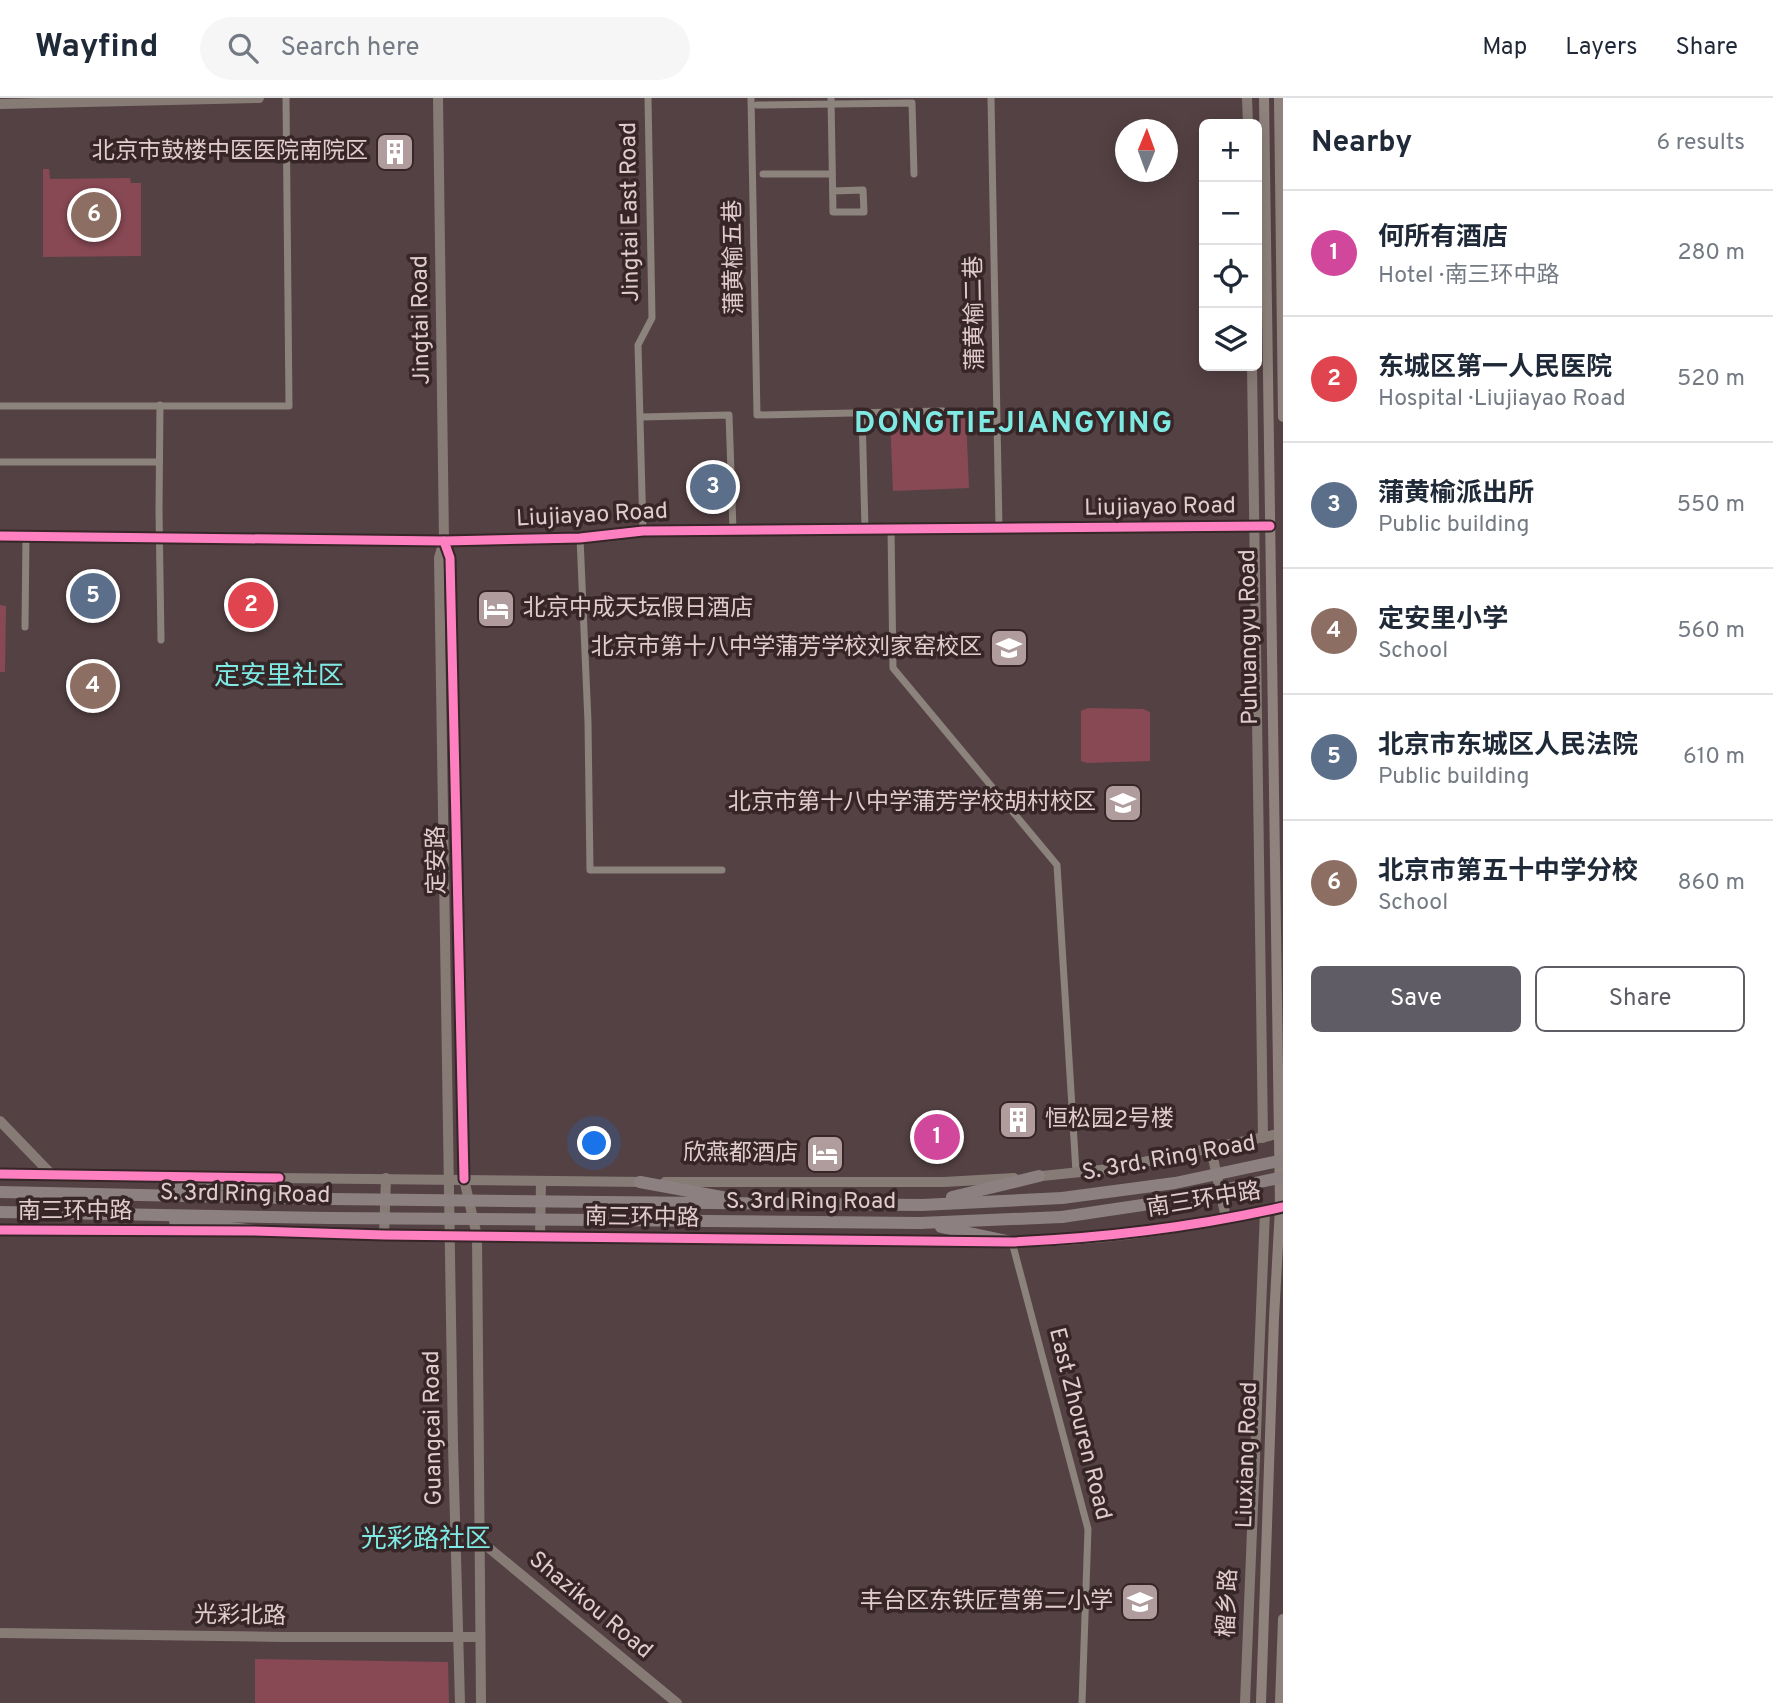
<!DOCTYPE html>
<html lang="en">
<head>
<meta charset="utf-8">
<style>
	body { margin:0; font-family:Overpass,"Noto Sans SC",sans-serif; background:#f6f6f7; color:#1f2937 }
	.controls { position:absolute; right:21px; top:21px; display:grid; overflow:hidden; border-radius:10px; box-shadow:0 4px 18px #0003 }
	.controls button { width:63px; height:63px; display:grid; place-items:center; padding:0; border:0; border-bottom:2px solid #e0e1e3; background:#fff; color:#1f2937; font:35px sans-serif }
	.compass { position:absolute; left:1115px; top:21px; width:63px; height:63px; border-radius:50%; background:#fff; box-shadow:0 4px 18px #0003; rotate:1deg }
	.you { position:absolute; left:595px; top:1046px; width:24px; height:24px; margin:-18px; border:5px solid #fff; border-radius:50%; background:#1a73e8; box-shadow:0 0 0 10px #1a73e833 }
	.badge { display:grid; place-items:center; width:46px; height:46px; border-radius:50%; background:#605c65; color:#fff; font-size:23px; font-weight:700 }
	.pin { position:absolute; translate:-50% -50%; border:4px solid #fff; box-shadow:0 2px 7px #0006 }
	.list { margin:0; padding:0; list-style:none }
	h2 { display:flex; justify-content:space-between; align-items:center; height:91px; margin:0; padding:0 28px; font-size:30px }
	h2 small { font-size:23px; font-weight:400; color:#747a83 }
	.list li { display:grid; grid-template-columns:46px 1fr auto; gap:21px; align-items:center; box-sizing:border-box; height:126px; padding:0 28px; border-top:2px solid #e0e1e3 }
	.list b { display:block; font-size:26px; white-space:nowrap }
	.list p { margin:0; font-size:23px; white-space:nowrap; color:#747a83 }
	.list em { font-size:23px; font-style:normal; color:#747a83 }
	.actions { display:flex; gap:14px; padding:21px 28px }
	.actions a { flex:1; padding:16px 0; border:2px solid #605c65; border-radius:10px; text-align:center; font-size:24px; color:#605c65 }
	.actions .main { background:#605c65; color:#fff }
	.icon { flex:none; width:38px; height:38px; fill:none; stroke:currentColor; stroke-width:2; stroke-linecap:round; stroke-linejoin:round }
	.map { position:relative; flex:none; width:1283px; height:1605px; overflow:hidden }
	header { display:flex; align-items:center; gap:42px; box-sizing:border-box; height:98px; padding:0 35px; background:#fff; border-bottom:2px solid #e0e1e3 }
	header strong { font-size:33px }
	nav { display:flex; gap:38px; margin-inline-start:auto; font-size:24px }
	.search { width:490px; height:63px; background:#f6f6f7; display:flex; align-items:center; gap:18px; box-sizing:border-box; padding:0 24px; border-radius:38px; color:#747a83; font-size:26px }
	main { display:flex }
	aside { flex:1; background:#fff }
	.map>svg:first-child { display:block }
</style>
</head>
<body>
<header>
<strong>Wayfind</strong>
<div class="search"><svg class="icon" aria-label="search" viewBox="0 0 24 24"><circle cx="10" cy="10" r="6"/><path d="M15 15l6 6"/></svg>Search here</div>
<nav><a>Map</a><a>Layers</a><a>Share</a></nav>
</header>
<main>
<div class="map">
<svg width="1283" height="1605" viewBox="0 0 1283 1605">
	<rect width="100%" height="100%" fill="#544144"/>
	<g fill="#884954">
		<path d="M43 71H49L50 81 130 80 131 85H141V158L43 159Z"/>
		<path d="M966 318 969 390 893 393 890 321Z"/>
		<path d="M0 507 6 508 5 574H0Z"/>
		<path d="M1088 610 1143 611 1150 614V663L1087 665 1081 663V613Z"/>
		<path d="M255 1561 448 1564 449 1605H255Z"/>
	</g>
	<g fill="none" stroke-linecap="round" stroke-linejoin="round">
		<g stroke="#8c837c" stroke-width="7">
			<path d="M751 0 757 317 943 313"/>
			<path d="M831 0 833 114H864L863 92 833 93"/>
			<path d="M991 0 999 430"/>
			<path d="M757 7 912 5 914 76"/>
			<path d="M763 76H832"/>
			<path d="M160 307 159 413 161 542"/>
			<path d="M0 308H289L286 0"/>
			<path d="M862 315 865 431"/>
			<path d="M641 319 729 317 733 432"/>
			<path d="M0 364H159"/>
			<path d="M891 431 893 570 1057 767 1076 1074"/>
			<path d="M643 433 638 247 652 220 648 0"/>
			<path d="M580 440 588 624 590 772H722"/>
			<path d="M25 529 26 438"/>
			<path d="M1012 1144 1088 1431 1082 1605"/>
		</g>
		<g stroke="#877b76" stroke-width="10">
			<path d="M438 0 444 443 439 460 453 1347 460 1605"/>
			<path d="M1247 0 1248 26"/>
			<path d="M0 6 259 0"/>
			<path d="M1252 268 1263 1040"/>
			<path d="M0 438 444 443 580 440 643 433 1270 428"/>
			<path d="M444 444 450 460 464 1081 477 1138 481 1605"/>
			<path d="M0 1023 53 1078"/>
			<path d="M1211 1051 1226 1120"/>
			<path d="M0 1076 240 1080"/>
			<path d="M1032 1079 1110 1071 1283 1035"/>
			<path d="M273 1080 646 1084"/>
			<path d="M665 1084H944L1014 1080"/>
			<path d="M0 1132 221 1133"/>
			<path d="M250 1133 384 1137 991 1144"/>
			<path d="M384 1137 386 1080"/>
			<path d="M540 1139 541 1083"/>
			<path d="M1006 1144C1096 1145 1195 1129 1283 1109"/>
			<path d="M478 1441 677 1605"/>
			<path d="M0 1535 283 1539H480"/>
			<path d="M1245 1605 1265 1113"/>
		</g>
		<g stroke="#90837e" stroke-width="10">
			<path d="M1279 0 1283 319"/>
			<path d="M1261 1605 1274 1220 1280 1110 1264 0"/>
			<path d="M1280 1605 1283 1521"/>
		</g>
		<g stroke="#8c8180" stroke-width="12">
			<path d="M640 1084 727 1100"/>
			<path d="M175 1092 279 1080"/>
			<path d="M0 1094 331 1101"/>
			<path d="M952 1099 1039 1078"/>
			<path d="M601 1104 922 1107 1062 1100"/>
			<path d="M0 1114 329 1120"/>
			<path d="M600 1122 920 1125 1062 1119"/>
			<path d="M175 1123 255 1133"/>
			<path d="M941 1129 1012 1144"/>
		</g>
		<g stroke="#8c8180" stroke-width="12">
			<path d="M1062 1100 1175 1085 1283 1062"/>
			<path d="M331 1101 601 1104"/>
			<path d="M1062 1119 1176 1102 1283 1079"/>
			<path d="M329 1120 600 1122"/>
		</g>
		<defs>
			<g id="cycleway">
				<path d="M0 438 444 443 580 440 643 433 1270 428"/>
				<path d="M444 443 450 460 464 1081"/>
				<path d="M0 1076 279 1080"/>
				<path d="M0 1132 255 1133 384 1137 1012 1144C1103 1140 1194 1129 1283 1109"/>
			</g>
		</defs>
		<use href="#cycleway" stroke="#362628" stroke-width="13"/>
		<use href="#cycleway" stroke="#ff80c0" stroke-width="9"/>
	</g>
	<defs>
		<symbol id="building-square" viewBox="-11 -11 22 22"><rect x="-9" y="-9" width="18" height="18" rx="4" fill="#b09b9d" stroke="#362628"/><path d="M-4-6H4V6H1V3H-1V6H-4ZM-2.5-4.3h1.7v1.8h-1.7ZM.8-4.3h1.7v1.8H.8ZM-2.5-1h1.7V.8h-1.7ZM.8-1h1.7V.8H.8Z" fill="#fff"/></symbol>
		<symbol id="hotel-square" viewBox="-11 -11 22 22"><rect x="-9" y="-9" width="18" height="18" rx="4" fill="#b09b9d" stroke="#362628"/><path d="M-6-4.5h1.5V1H6V5H4.5V3h-9V5H-6ZM-4 0a1.8 1.8 0 1 1 3.6 0ZM.5 0V-2.5h3Q6-2.5 6 0Z" fill="#fff"/></symbol>
		<symbol id="school-square" viewBox="-11 -11 22 22"><rect x="-9" y="-9" width="18" height="18" rx="4" fill="#b09b9d" stroke="#362628"/><path d="M0-5L7-2L0 1L-7-2ZM-4 1L0 2.5L4 1V4Q0 6-4 4Z" fill="#fff"/></symbol>
	</defs>
	<g fill-rule="evenodd">
		<use href="#building-square" x="373" y="32" width="44" height="44"/>
		<use href="#hotel-square" x="474" y="489" width="44" height="44"/>
		<use href="#school-square" x="987" y="528" width="44" height="44"/>
		<use href="#school-square" x="1101" y="683" width="44" height="44"/>
		<use href="#building-square" x="996" y="1000" width="44" height="44"/>
		<use href="#hotel-square" x="803" y="1034" width="44" height="44"/>
		<use href="#school-square" x="1118" y="1482" width="44" height="44"/>
	</g>
	<g text-anchor="middle" dominant-baseline="central" stroke-width="7" stroke-linejoin="round" paint-order="stroke">
		<g font-size="23" fill="#e1cbcd" stroke="#362628" text-anchor="end">
			<text x="368" y="54">北京市鼓楼中医医院南院区</text>
			<text x="523" y="511" text-anchor="start">北京中成天坛假日酒店</text>
			<text x="982" y="550">北京市第十八中学蒲芳学校刘家窑校区</text>
			<text x="1096" y="705">北京市第十八中学蒲芳学校胡村校区</text>
			<text x="1045" y="1022" text-anchor="start">恒松园2号楼</text>
			<text x="798" y="1056">欣燕都酒店</text>
			<text x="1113" y="1504">丰台区东铁匠营第二小学</text>
		</g>
		<g font-size="23" fill="#e1cbcd" stroke="#362628">
			<text transform="translate(631 114) rotate(-91)">Jingtai East Road</text>
			<text transform="translate(735 159) rotate(-91)">蒲黄榆五巷</text>
			<text transform="translate(976 215) rotate(-91)">蒲黄榆二巷</text>
			<text transform="translate(422 222) rotate(-91)">Jingtai Road</text>
			<text transform="translate(1160 410) rotate(-1)">Liujiayao Road</text>
			<text transform="translate(592 418) rotate(-3)">Liujiayao Road</text>
			<text transform="translate(1250 539) rotate(-91)">Puhuangyu Road</text>
			<text transform="translate(438 762) rotate(-91)">定安路</text>
			<text transform="translate(1169 1061) rotate(-10)">S. 3rd. Ring Road</text>
			<text transform="translate(245 1097) rotate(1)">S. 3rd Ring Road</text>
			<text transform="translate(1204 1103) rotate(-9)">南三环中路</text>
			<text x="811" y="1104">S. 3rd Ring Road</text>
			<text x="75" y="1114">南三环中路</text>
			<text transform="translate(642 1121) rotate(1)">南三环中路</text>
			<text transform="translate(1079 1326) rotate(76)">East Zhouren Road</text>
			<text transform="translate(434 1330) rotate(-91)">Guangcai Road</text>
			<text transform="translate(1248 1357) rotate(-88)">Liuxiang Road</text>
			<text transform="translate(1229 1505) rotate(-88)">榴乡路</text>
			<text transform="translate(590 1508) rotate(40)">Shazikou Road</text>
			<text transform="translate(240 1519) rotate(1)">光彩北路</text>
		</g>
		<g font-size="26" fill="#7feae4" stroke="#362628">
			<text x="279" y="579">定安里社区</text>
			<text x="426" y="1442">光彩路社区</text>
		</g>
		<g font-size="30" font-weight="bold" letter-spacing="2" fill="#7feae4" stroke="#362628">
			<text x="1014" y="326">DONGTIEJIANGYING</text>
		</g>
	</g>
</svg>
<div class="controls">
<button>+</button>
<button>−</button>
<button><svg class="icon" aria-label="locate" viewBox="0 0 24 24"><circle cx="12" cy="12" r="6"/><path d="M12 2v4M12 18v4M2 12h4M18 12h4"/></svg></button>
<button><svg class="icon" aria-label="layers" viewBox="0 0 24 24"><path d="M12 4l9 5-9 5-9-5zM3 14l9 5 9-5"/></svg></button>
</div>
<svg class="compass" viewBox="-18 -18 36 36"><path d="M0-13l5 13h-10z" fill="#e53935"/><path d="M0 13l5-13h-10z" fill="#747a83"/></svg>
<div class="you"></div>
<div class="pin badge" style="left:937px;top:1039px;background:#d1479c">1</div>
<div class="pin badge" style="left:251px;top:507px;background:#e0444e">2</div>
<div class="pin badge" style="left:713px;top:389px;background:#5c6f8a">3</div>
<div class="pin badge" style="left:93px;top:588px;background:#8d6e63">4</div>
<div class="pin badge" style="left:93px;top:498px;background:#5c6f8a">5</div>
<div class="pin badge" style="left:94px;top:117px;background:#8d6e63">6</div>
</div>
<aside>
<h2>Nearby<small>6 results</small></h2>
<ul class="list">
<li><span class="badge" style="background:#d1479c">1</span><div><b>何所有酒店</b><p>Hotel · 南三环中路</p></div><em>280 m</em></li>
<li><span class="badge" style="background:#e0444e">2</span><div><b>东城区第一人民医院</b><p>Hospital · Liujiayao Road</p></div><em>520 m</em></li>
<li><span class="badge" style="background:#5c6f8a">3</span><div><b>蒲黄榆派出所</b><p>Public building</p></div><em>550 m</em></li>
<li><span class="badge" style="background:#8d6e63">4</span><div><b>定安里小学</b><p>School</p></div><em>560 m</em></li>
<li><span class="badge" style="background:#5c6f8a">5</span><div><b>北京市东城区人民法院</b><p>Public building</p></div><em>610 m</em></li>
<li><span class="badge" style="background:#8d6e63">6</span><div><b>北京市第五十中学分校</b><p>School</p></div><em>860 m</em></li>
</ul>
<div class="actions"><a class="main">Save</a><a>Share</a></div>
</aside>
</main>
</body>
</html>
